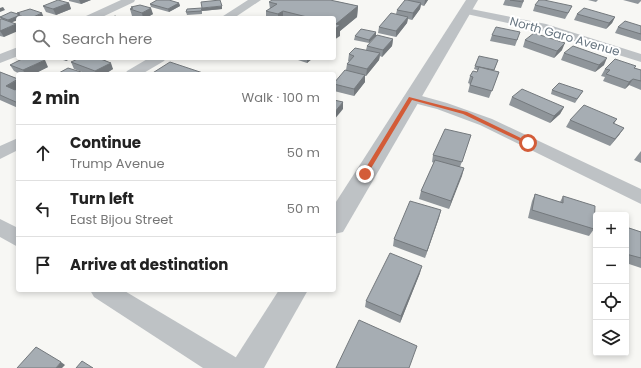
<!DOCTYPE html>
<html lang="en">
<head>
<meta charset="utf-8">
<style>
	body { margin:0; font-family:Poppins,sans-serif; background:#f2f2f2; color:#222 }
	.controls { position:absolute; right:12px; bottom:12px; display:grid; overflow:hidden; border-radius:4px; box-shadow:0 2px 6px #0003 }
	.controls button { width:36px; height:36px; display:grid; place-items:center; padding:0; border:0; border-bottom:1px solid #e0e0e0; background:#fff; color:#222; font:20px sans-serif }
	.stop { position:absolute; width:12px; height:12px; margin:-9px; border:3px solid #d35c38; border-radius:50%; background:#fff }
	.stop.end { background:#d35c38; border-color:#fff; box-shadow:0 1px 4px #0008 }
	.list { margin:0; padding:0; list-style:none }
	h2 { display:flex; justify-content:space-between; align-items:center; height:52px; margin:0; padding:0 16px; font-size:17px }
	h2 small { font-size:13px; font-weight:400; color:#767676 }
	.list li { display:grid; grid-template-columns:26px 1fr auto; gap:12px; align-items:center; box-sizing:border-box; height:56px; padding:0 16px; border-top:1px solid #e0e0e0 }
	.list b { display:block; font-size:15px; white-space:nowrap }
	.list p { margin:0; font-size:13px; white-space:nowrap; color:#767676 }
	.list em { font-size:13px; font-style:normal; color:#767676 }
	.icon { flex:none; width:22px; height:22px; fill:none; stroke:currentColor; stroke-width:2; stroke-linecap:round; stroke-linejoin:round }
	.map { position:relative; flex:none; width:641px; height:368px; overflow:hidden }
	.search { position:absolute; background:#fff; box-shadow:0 2px 6px #0003; left:16px; top:16px; width:320px; height:44px; display:flex; align-items:center; gap:10px; box-sizing:border-box; padding:0 14px; border-radius:4px; color:#767676; font-size:15px }
	.panel { position:absolute; background:#fff; box-shadow:0 2px 6px #0003; left:16px; top:72px; width:320px; height:220px; border-radius:4px }
	.map>svg:first-child { display:block }
</style>
</head>
<body>
<div class="map">
<svg width="641" height="368" viewBox="0 0 641 368">
	<rect width="100%" height="100%" fill="#f7f7f4"/>
	<g fill="none" stroke-linecap="round" stroke-linejoin="round">
		<g fill="#bec2c5" fill-rule="evenodd">
			<path d="M121 0H135L134 2 100 18H84L86 16Z"/>
			<path d="M248 0H261L234 18H220Z"/>
			<path d="M466 8 546 24 641 54V62L539 30 462 13 460 11 462 9Z"/>
			<path d="M18 47V56L0 63V54Z"/>
			<path d="M149 58H166L164 61 142 74H125L127 71Z"/>
			<path d="M411 93 447 103 492 119 641 189V204L480 125 437 109 406 101 403 98 406 95Z"/>
			<path d="M18 138V150L0 159V146Z"/>
			<path d="M0 219 18 228V247L0 237Z"/>
			<path d="M90 290H123L237 358 241 368H203L94 297Z"/>
		</g>
		<g fill="#bec2c5" fill-rule="evenodd">
			<path d="M466 0H478L343 232 334 234V205Z"/>
			<path d="M279 290H308L264 368H231L236 357Z"/>
		</g>
	</g>
	<g fill="#8f959a">
		<path d="M69 0H91L81 4 69 1Z"/>
		<path d="M408 0H428L424 6 421 5 420 9 412 20 408 19 407 23 396 37 378 33 379 27 396 14 397 10Z"/>
		<path d="M505 0H524L521 8 503 5Z"/>
		<path d="M588 0H598L596 2Z"/>
		<path d="M623 0H641V1L638 4Z"/>
		<path d="M335 1 358 6 357 17 340 31V36L334 18H266V11L270 9 269 2Z"/>
		<path d="M69 3 71 9 56 15 46 12 43 6Z"/>
		<path d="M179 3 180 6 169 12 151 7 150 4Z"/>
		<path d="M535 5 572 6 569 12 565 19 533 11Z"/>
		<path d="M131 7 153 14 146 18H140L132 16 130 9H131Z"/>
		<path d="M202 8 222 9 202 11V14L187 15 186 12Z"/>
		<path d="M17 13 44 18H18V20L11 22 4 37 0 36V19H1L0 17 18 14Z"/>
		<path d="M577 14 615 17 612 23 606 29 574 20Z"/>
		<path d="M641 26V41L615 33 618 27Z"/>
		<path d="M376 32V36L369 43 354 40 355 36Z"/>
		<path d="M492 35 518 38 515 46 490 41Z"/>
		<path d="M393 39 392 46 382 57 380 56 379 60 366 76H365V82L354 96 334 91V83L346 70 347 64 349 61H348L349 54 366 50 367 46Z"/>
		<path d="M525 40 562 50 554 58 523 47Z"/>
		<path d="M564 53 604 65 595 72 561 60Z"/>
		<path d="M57 58H72L66 61Z"/>
		<path d="M292 58H313L307 63Z"/>
		<path d="M105 60 113 69 105 74H87L74 69 71 62Z"/>
		<path d="M498 60 494 71 499 72 489 98 468 92 470 84 468 83 470 76 477 72V70L474 69 475 66Z"/>
		<path d="M10 65 48 67 34 74H20L14 71Z"/>
		<path d="M636 66 635 68 641 70V90L629 85 625 89 603 81 605 77 601 76 605 69Z"/>
		<path d="M0 72 18 79V108L0 100Z"/>
		<path d="M552 90 583 91 575 103 551 94Z"/>
		<path d="M512 97 564 107 560 114 550 123 509 105Z"/>
		<path d="M617 119 614 124 624 128 619 135 610 146 566 127 570 120Z"/>
		<path d="M471 135 460 167 464 168 449 209 419 199 421 191 434 163 432 162 433 155Z"/>
		<path d="M641 151V163L634 160Z"/>
		<path d="M535 194 560 202 563 196 594 229 589 236 528 218 532 201Z"/>
		<path d="M441 210 425 258 393 246 394 239Z"/>
		<path d="M626 227 641 232V268L626 263Z"/>
		<path d="M420 273 400 323 365 307 366 301Z"/>
	</g>
	<g fill="#74797d">
		<path d="M79 0H91L81 4Z"/>
		<path d="M425 0H428L424 6Z"/>
		<path d="M69 3 71 9 56 15 53 9Z"/>
		<path d="M179 3 180 6 169 12 168 9Z"/>
		<path d="M421 3 420 9 412 20 413 13Z"/>
		<path d="M222 6V9L202 11V14V8Z"/>
		<path d="M358 6 357 17 340 31V36L334 40V30L336 24Z"/>
		<path d="M3 7 5 10 0 12V8Z"/>
		<path d="M151 8 153 14 146 18H143L142 13Z"/>
		<path d="M283 11V18H278V14Z"/>
		<path d="M42 13 44 18H31Z"/>
		<path d="M18 16 19 18H18V20L10 23 8 20Z"/>
		<path d="M408 17 407 23 396 37V31Z"/>
		<path d="M615 17 612 23 606 29 609 23Z"/>
		<path d="M16 24 18 28V31L4 37 0 31Z"/>
		<path d="M376 32V36L369 43V40Z"/>
		<path d="M393 39 392 46 382 57 383 50Z"/>
		<path d="M565 43 562 50 554 58 557 51Z"/>
		<path d="M380 53 379 60 366 76 367 69Z"/>
		<path d="M64 58H72L66 61Z"/>
		<path d="M307 58H313L307 63Z"/>
		<path d="M607 58 604 65 595 72 599 65Z"/>
		<path d="M45 60 48 67 34 74H25L23 70Z"/>
		<path d="M111 63 113 69 105 74H96L95 71Z"/>
		<path d="M365 75V82L354 96V89Z"/>
		<path d="M633 79 629 85 625 89 629 82Z"/>
		<path d="M18 80V89L10 93 6 86Z"/>
		<path d="M343 102V109L334 120V113Z"/>
		<path d="M564 107 560 114 550 123 554 116Z"/>
		<path d="M624 128 619 135 610 146 615 139Z"/>
		<path d="M464 168 462 176 449 209 451 201Z"/>
		<path d="M441 210 439 218 425 258 427 251Z"/>
		<path d="M422 266 420 273 400 323 401 316Z"/>
		<path d="M61 362 65 365 62 368H56Z"/>
	</g>
	<g fill="#a6adb3" stroke="#74797d">
		<path d="M58 0 69 3 53 9 43 6Z"/>
		<path d="M157 0H169L179 3 168 9 150 4Z"/>
		<path d="M220 0 222 6 202 8 201 2Z"/>
		<path d="M272 0H330L358 6 336 24 340 25 334 30V18H311L283 11 278 14 266 11 277 4 269 2Z"/>
		<path d="M405 0H407L421 3 413 13 397 10Z"/>
		<path d="M510 0H523V2Z"/>
		<path d="M539 0H544L572 6 568 13 535 5Z"/>
		<path d="M140 5 151 8 142 13 130 9 133 8 131 7Z"/>
		<path d="M202 8 201 11 186 12 187 9Z"/>
		<path d="M584 8 615 17 609 23 577 14Z"/>
		<path d="M30 9 42 13 31 18H28L17 15 20 14 17 13Z"/>
		<path d="M11 12 18 14V16L8 20 0 17Z"/>
		<path d="M391 13 408 17 396 31 379 27Z"/>
		<path d="M115 16 121 18H111Z"/>
		<path d="M0 19H2L16 24 0 31Z"/>
		<path d="M625 21 641 26V34L618 27Z"/>
		<path d="M496 27 520 32 517 40 492 35Z"/>
		<path d="M361 29 376 32 369 40 355 36Z"/>
		<path d="M534 33 565 43 557 51 525 40Z"/>
		<path d="M377 35 393 39 383 50 367 46Z"/>
		<path d="M573 46 607 58 599 65 564 53Z"/>
		<path d="M355 48 380 53 367 69 347 64 354 56 349 54Z"/>
		<path d="M479 56 498 60 494 70 475 66Z"/>
		<path d="M24 58H40L45 60 23 70 10 65Z"/>
		<path d="M80 58H98L111 63 95 71 71 62Z"/>
		<path d="M615 59 636 66 634 68 641 70V81L633 79 629 82 606 74 610 70 605 69Z"/>
		<path d="M170 62 206 74H151Z"/>
		<path d="M479 67 499 72 492 91 470 85 473 77 470 76 473 71 477 72Z"/>
		<path d="M68 68 81 72 77 74H57Z"/>
		<path d="M345 70 365 75 354 89 334 84V83Z"/>
		<path d="M0 72 18 79 6 86 15 90 18 88V103L0 95Z"/>
		<path d="M559 83 583 91 577 99 552 90Z"/>
		<path d="M522 89 564 107 554 116 512 97Z"/>
		<path d="M334 100 343 102 334 113Z"/>
		<path d="M584 105 617 119 613 123 624 128 615 139 570 120Z"/>
		<path d="M445 129 471 135 462 162 433 155Z"/>
		<path d="M435 160 464 168 451 201 421 191Z"/>
		<path d="M535 194 563 203V196L595 206 594 229 532 210Z"/>
		<path d="M410 201 441 210 427 251 394 239Z"/>
		<path d="M626 227 641 232V258L626 254Z"/>
		<path d="M390 253 422 266 401 316 366 301Z"/>
		<path d="M359 320 417 346 409 368H336Z"/>
		<path d="M36 347 61 362 56 368H17Z"/>
		<path d="M82 361 93 368H76Z"/>
	</g>
	<path fill="#d35c38" d="M409 97 467 112 531 143 526 144 463 114 412 100 367 175H362V174Z"/>
	<g text-anchor="middle" dominant-baseline="central" stroke-width="4" stroke-linejoin="round" paint-order="stroke">
		<g font-size="12" fill="#697782" stroke="#fff">
			<text transform="translate(565 36) rotate(16)">North Garo Avenue</text>
		</g>
	</g>
</svg>
<div class="controls">
<button>+</button>
<button>−</button>
<button><svg class="icon" aria-label="locate" viewBox="0 0 24 24"><circle cx="12" cy="12" r="6"/><path d="M12 2v4M12 18v4M2 12h4M18 12h4"/></svg></button>
<button><svg class="icon" aria-label="layers" viewBox="0 0 24 24"><path d="M12 4l9 5-9 5-9-5zM3 14l9 5 9-5"/></svg></button>
</div>
<div class="stop" style="left:528px;top:143px"></div>
<div class="stop end" style="left:365px;top:174px"></div>
<div class="search"><svg class="icon" aria-label="search" viewBox="0 0 24 24"><circle cx="10" cy="10" r="6"/><path d="M15 15l6 6"/></svg>Search here</div>
<section class="panel">
<h2>2 min<small>Walk · 100 m</small></h2>
<ul class="list">
<li><svg class="icon" aria-label="ahead" viewBox="0 0 24 24"><path d="M12 20V5M6 11l6-6 6 6"/></svg><div><b>Continue</b><p>Trump Avenue</p></div><em>50 m</em></li>
<li><svg class="icon" aria-label="left" viewBox="0 0 24 24"><path d="M17 20v-9H6M10 6l-5 5 5 5"/></svg><div><b>Turn left</b><p>East Bijou Street</p></div><em>50 m</em></li>
<li><svg class="icon" aria-label="arrive" viewBox="0 0 24 24"><path d="M6 21V4h12l-3 4 3 4H6"/></svg><div><b>Arrive at destination</b></div></li>
</ul>
</section>
</div>
</body>
</html>
